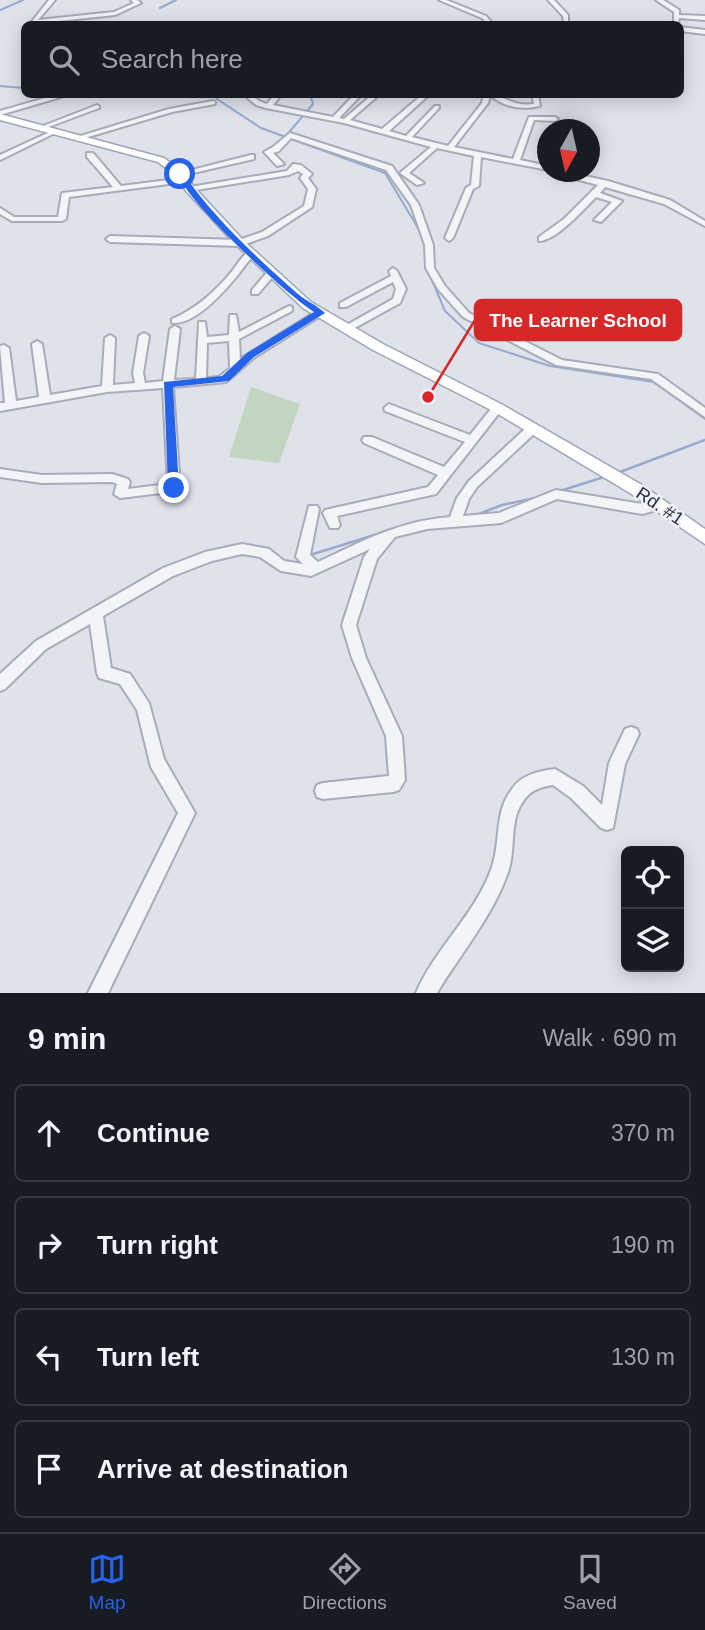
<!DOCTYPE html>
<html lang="en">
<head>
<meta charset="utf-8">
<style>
	body { margin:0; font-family:Arial,sans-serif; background:#20242c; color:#f1f3f6 }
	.controls { position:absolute; right:21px; bottom:21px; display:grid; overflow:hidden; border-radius:10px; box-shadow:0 4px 18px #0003 }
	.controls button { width:63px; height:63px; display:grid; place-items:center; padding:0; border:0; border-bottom:2px solid #363941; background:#171b24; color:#f1f3f6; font:35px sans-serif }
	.compass { position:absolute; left:537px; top:119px; width:63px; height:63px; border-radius:50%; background:#171b24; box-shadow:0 4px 18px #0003; rotate:188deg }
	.stop { position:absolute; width:21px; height:21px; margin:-16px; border:5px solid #2563eb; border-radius:50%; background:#fff }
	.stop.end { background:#2563eb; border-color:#fff; box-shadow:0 2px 7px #0008 }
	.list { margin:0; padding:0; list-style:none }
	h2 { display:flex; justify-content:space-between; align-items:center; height:91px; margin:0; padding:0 28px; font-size:30px }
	h2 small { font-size:23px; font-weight:400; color:#9ea1a6 }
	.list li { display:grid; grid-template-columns:46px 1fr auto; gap:21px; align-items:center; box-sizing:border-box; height:98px; margin:0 14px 14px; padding:0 14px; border:2px solid #363941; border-radius:10px }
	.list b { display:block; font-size:26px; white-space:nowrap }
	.list em { font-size:23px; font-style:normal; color:#9ea1a6 }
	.icon { flex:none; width:38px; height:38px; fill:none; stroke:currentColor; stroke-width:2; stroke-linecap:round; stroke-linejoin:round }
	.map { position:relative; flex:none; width:705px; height:993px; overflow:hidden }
	.search { position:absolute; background:#171b24; box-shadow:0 4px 18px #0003; left:21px; right:21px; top:21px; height:77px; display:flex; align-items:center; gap:18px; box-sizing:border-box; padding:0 24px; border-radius:10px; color:#9ea1a6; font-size:26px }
	.sheet { height:539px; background:#171b24 }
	nav { display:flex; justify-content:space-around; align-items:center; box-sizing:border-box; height:98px; border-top:2px solid #363941; background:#171b24; font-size:19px; color:#9ea1a6 }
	nav a { display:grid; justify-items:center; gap:4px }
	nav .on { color:#2563eb }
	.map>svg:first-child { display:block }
</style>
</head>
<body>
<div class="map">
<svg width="705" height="993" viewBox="0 0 705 993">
	<rect width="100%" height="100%" fill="#dfe2ea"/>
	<path fill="#c2d5c0" d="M251 387 300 404 279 463 229 457Z"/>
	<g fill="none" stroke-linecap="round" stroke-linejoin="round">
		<g stroke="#97a9cd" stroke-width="2">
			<path d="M160 8 176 0"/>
			<path d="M0 10 23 0"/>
			<path d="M0 86 24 88"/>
			<path d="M220 94 217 99 261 128 385 173 421 233"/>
			<path d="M285 137 313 104 310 94"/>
			<path d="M429 273 445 311 479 343 550 366 654 382 705 419"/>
		</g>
		<g stroke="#97a9cd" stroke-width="2.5">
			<path d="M620 472 705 440"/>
			<path d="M560 491 607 476"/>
			<path d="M476 515 502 505 540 497"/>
			<path d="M310 555 397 528"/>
		</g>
		<defs>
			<g id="minor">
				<path d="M49 0H55L38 20 114 12 134 3 131 0H137L141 3 115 15 30 24Z"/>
				<path d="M439 0H446L486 16 493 24H488L482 18Z"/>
				<path d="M548 0H554L568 15V24H564L563 16Z"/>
				<path d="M656 0H663L679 10V15L705 16V20L679 18 678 24H674V12Z"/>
				<path d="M680 27 705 30V34L680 31Z"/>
				<path d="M59 94H71L0 115V111Z"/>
				<path d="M243 94C253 94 257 102 267 104L275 94H282L273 105 333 117 355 94H362L339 118 344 119 373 94H380L350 120 382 129 423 94H430L389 131 406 136 435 106H439V108L412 137 448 146 482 103 484 94C504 94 511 107 534 104L532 94H538L540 106C522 110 505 108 490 95L488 103 454 147 513 159 529 117H555L558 119 555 121 534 120 520 160 548 166V170L481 157 479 186 473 189 453 238 449 241 445 238 466 188 471 185 474 156 437 148 409 173 424 183 417 185 400 173 431 147 344 123 266 108 256 105Z"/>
				<path d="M213 101 215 102V104L172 112 78 140 74 138 169 109Z"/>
				<path d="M97 105 99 106V108L43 129 38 128Z"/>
				<path d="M52 131 57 132 0 160V155Z"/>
				<path d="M290 133 392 166 419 205 433 245 434 268 445 286 469 313 562 360 658 374 705 408V417L651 379 556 365 463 317 438 289 426 268 425 245 411 205 386 170 291 138 279 151 273 153 284 164 277 166 264 152 273 147Z"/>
				<path d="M87 153H93L121 186 184 178 188 180 184 182 69 197 66 219 62 221H12L0 214V208L14 217H58L62 193 113 187 87 157Z"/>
				<path d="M251 155H254V159L180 176 176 174Z"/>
				<path d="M293 164 301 165 312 174 308 178 316 189 312 207 268 236 240 246 110 242 106 239 110 236 239 240 262 232 304 206 308 189 300 178 303 174 298 171 289 175 190 191 186 189 190 187 287 171Z"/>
				<path d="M557 172H567L608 181 670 200 705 221V226L664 204 605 187 600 193 622 201 601 222 594 220 612 202 596 197C584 209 556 241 539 241V237L564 219 598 185 557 174Z"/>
				<path d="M252 250 256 253 255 255C247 261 243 269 237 276 223 293 195 325 172 323V319C196 309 216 291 233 270 239 262 242 255 252 250Z"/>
				<path d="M393 268 397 271 406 289 400 303 351 330H345V326L393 299 396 289 393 282 346 307H340V303L391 276 389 271Z"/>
				<path d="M272 269 275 270V274L258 294H252V290L269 270Z"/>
				<path d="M289 306 292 307V311L239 339 240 359 317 311 320 310 325 313 255 357 226 382 173 387 180 488 178 491 120 498 114 494 117 484 112 482 42 483 0 477V469L42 475 112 474 128 479 130 482 128 489 168 484 163 388 107 392 0 411V403H5L0 346 4 345 9 348 16 401 39 397 32 344 37 341 42 344 50 395 102 386 105 338 110 335 115 338 113 385 135 383 133 373 139 336 144 333 149 336 143 373 145 383 163 381 170 329 175 326 180 329 174 380 196 379 199 322H205L207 337 229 335 230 315H236L239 332ZM229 341 230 368 219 377 206 378 207 343Z"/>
				<path d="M389 404 470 435 494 405H502L503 408 436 494 337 516 340 525 338 528H330L323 513 325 510 428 487 438 475 364 443 362 440 364 437H372L444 467 465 442 385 411 384 408Z"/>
				<path d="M531 426 535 427 537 430 535 433 477 487 469 499 463 516 499 513 556 490 642 504 660 500 666 505 664 508 642 514 557 499 501 523 427 529 395 537 377 559 356 625 366 658 402 736 405 780 399 790 393 792 323 799 317 797 315 791 317 785 323 783 389 776 386 736 352 658 342 625 364 557 370 549 311 576 281 571 260 557 242 554 212 561 173 576 103 616 111 668 130 674 149 703 164 759 195 813 108 993H88L178 813 151 767 137 710 120 684 99 678 97 673 90 624 46 649 5 689 0 691V674L36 641 163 568 205 552 242 544 269 549 284 561 303 564 296 557 309 506H317L319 509 310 555 318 562C363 541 399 521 450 517L457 498 469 481 527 427Z"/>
				<path d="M631 727 637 729 639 734 625 764 613 828 607 830 601 828 571 798 553 785C539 787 529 791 522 803 509 823 516 850 508 872 493 916 461 953 437 993H416C435 948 476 914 492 867 501 841 494 812 512 789 521 775 539 771 555 769L583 786 602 805 609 763 625 729Z"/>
			</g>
			<path id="major" d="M0 114 164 158 183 172 194 187 244 241 311 302 383 344 503 405 642 485 705 529V544L630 493 493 411 373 350 303 308 236 245 186 191 176 176 158 162 0 120Z"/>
		</defs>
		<use href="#minor" stroke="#a8abb8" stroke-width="4"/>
		<use href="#major" stroke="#9ea4b7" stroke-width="3"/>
		<use href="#minor" fill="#f3f4f8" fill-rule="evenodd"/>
		<use href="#major" fill="#fff" fill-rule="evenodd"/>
	</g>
	<path fill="#2563eb" d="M178 173H183C213 217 258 259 298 294 306 301 317 305 325 313L254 357 229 381 173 387 179 488 174 492 168 488 164 382 222 376 247 353 314 312C287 295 184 200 178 173Z"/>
	<g text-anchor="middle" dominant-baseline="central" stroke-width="5" stroke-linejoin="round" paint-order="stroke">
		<g font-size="18" fill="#272c43" stroke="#eff1f7">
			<text transform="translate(660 506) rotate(34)">Rd. #1</text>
		</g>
	</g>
	<path fill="none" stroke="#d62828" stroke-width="2.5" d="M428 397L475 320"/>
	<circle fill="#d62828" stroke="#eff1f7" stroke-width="2.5" cx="428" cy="397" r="7"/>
	<rect fill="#d62828" stroke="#d62828" stroke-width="2.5" x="475" y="300" width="206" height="40" rx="7"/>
	<g font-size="19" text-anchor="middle" font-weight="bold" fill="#fff">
		<text x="578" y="327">The Learner School</text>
	</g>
</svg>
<div class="controls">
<button><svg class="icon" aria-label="locate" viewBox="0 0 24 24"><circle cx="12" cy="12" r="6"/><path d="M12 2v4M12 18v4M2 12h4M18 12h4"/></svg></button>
<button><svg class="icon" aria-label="layers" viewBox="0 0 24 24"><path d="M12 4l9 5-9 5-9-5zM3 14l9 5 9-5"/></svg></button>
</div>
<svg class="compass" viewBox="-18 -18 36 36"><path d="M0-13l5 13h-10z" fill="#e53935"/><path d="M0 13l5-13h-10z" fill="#9ea1a6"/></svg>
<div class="stop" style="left:180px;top:174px"></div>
<div class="stop end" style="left:174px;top:488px"></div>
<div class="search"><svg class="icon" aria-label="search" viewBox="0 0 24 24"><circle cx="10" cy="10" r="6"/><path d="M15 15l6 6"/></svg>Search here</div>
</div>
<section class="sheet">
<h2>9 min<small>Walk · 690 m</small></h2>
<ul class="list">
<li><svg class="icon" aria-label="ahead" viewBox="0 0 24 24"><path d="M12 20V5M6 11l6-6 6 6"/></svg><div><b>Continue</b></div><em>370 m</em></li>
<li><svg class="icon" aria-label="right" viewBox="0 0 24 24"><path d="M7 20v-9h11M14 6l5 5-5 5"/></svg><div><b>Turn right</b></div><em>190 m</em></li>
<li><svg class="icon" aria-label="left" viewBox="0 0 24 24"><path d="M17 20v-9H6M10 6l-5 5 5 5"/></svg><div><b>Turn left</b></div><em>130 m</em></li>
<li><svg class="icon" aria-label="arrive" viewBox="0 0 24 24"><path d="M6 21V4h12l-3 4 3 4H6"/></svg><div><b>Arrive at destination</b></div></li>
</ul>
</section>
<nav>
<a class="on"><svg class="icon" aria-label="map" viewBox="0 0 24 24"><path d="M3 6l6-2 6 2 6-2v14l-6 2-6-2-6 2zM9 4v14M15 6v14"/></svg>Map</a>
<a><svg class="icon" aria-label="directions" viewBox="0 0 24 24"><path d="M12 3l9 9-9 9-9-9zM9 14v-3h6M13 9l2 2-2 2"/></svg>Directions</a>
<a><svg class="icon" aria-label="saved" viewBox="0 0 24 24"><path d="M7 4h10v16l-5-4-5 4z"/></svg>Saved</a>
</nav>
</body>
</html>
